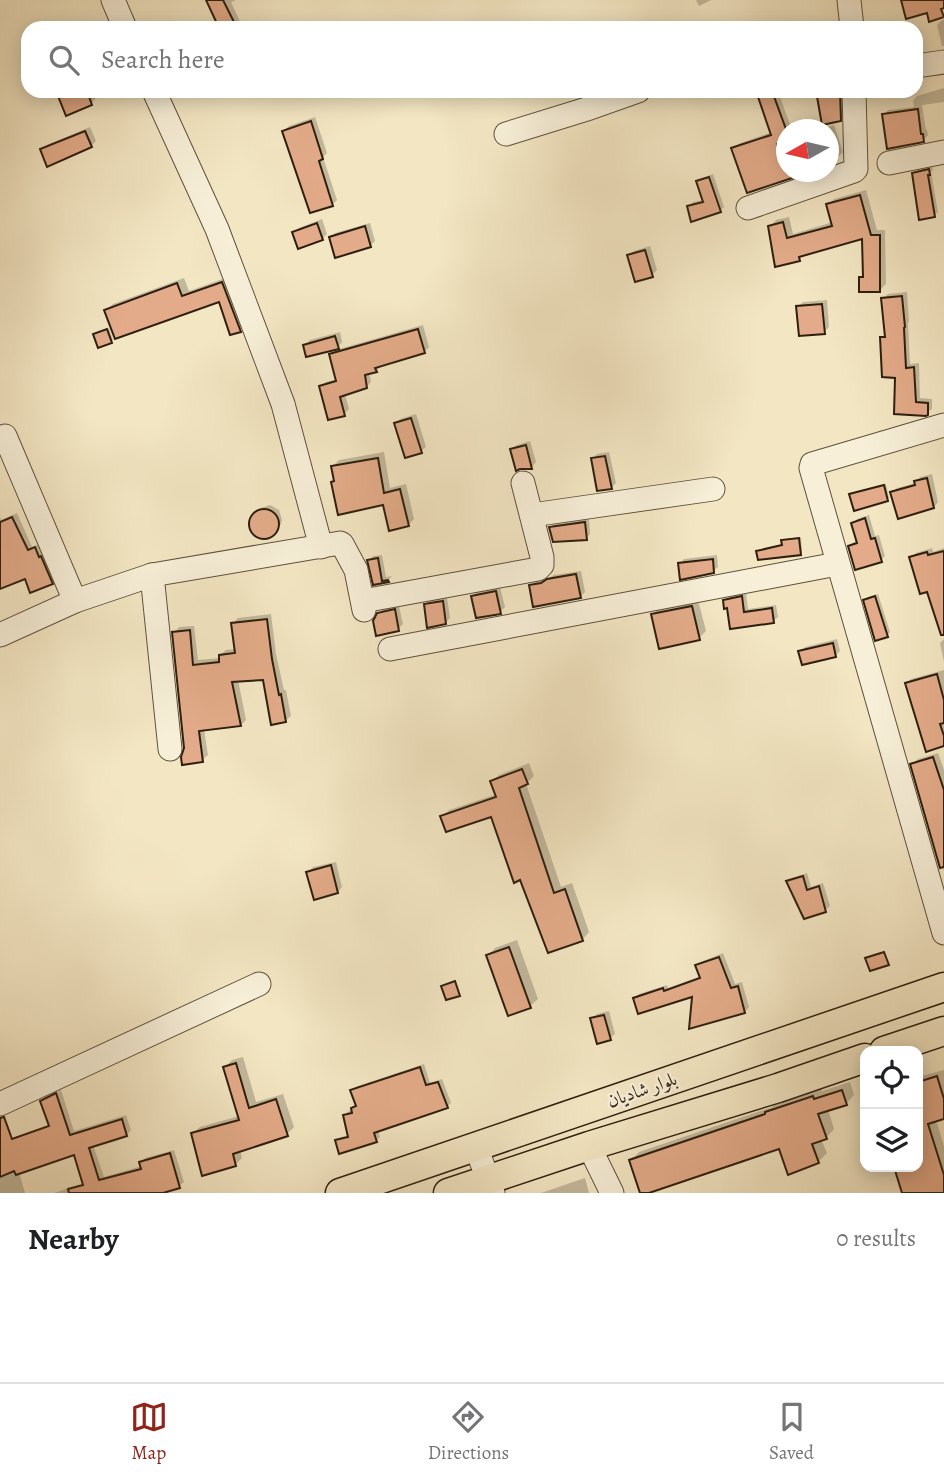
<!DOCTYPE html>
<html lang="en">
<head>
<meta charset="utf-8">
<style>
	body { margin:0; font-family:Alegreya,Amiri,serif; background:#f2f2f2; color:#202124 }
	.controls { position:absolute; right:21px; bottom:21px; display:grid; overflow:hidden; border-radius:14px; box-shadow:0 4px 18px #0003 }
	.controls button { width:63px; height:63px; display:grid; place-items:center; padding:0; border:0; border-bottom:2px solid #e0e0e0; background:#fff; color:#202124; font:35px sans-serif }
	.compass { position:absolute; left:776px; top:119px; width:63px; height:63px; border-radius:50%; background:#fff; box-shadow:0 4px 18px #0003; rotate:262deg }
	.list { margin:0; padding:0; list-style:none }
	h2 { display:flex; justify-content:space-between; align-items:center; height:91px; margin:0; padding:0 28px; font-size:30px }
	h2 small { font-size:23px; font-weight:400; color:#757577 }
	.icon { flex:none; width:38px; height:38px; fill:none; stroke:currentColor; stroke-width:2; stroke-linecap:round; stroke-linejoin:round }
	.map { position:relative; flex:none; width:944px; height:1193px; overflow:hidden }
	.search { position:absolute; background:#fff; box-shadow:0 4px 18px #0003; left:21px; right:21px; top:21px; height:77px; display:flex; align-items:center; gap:18px; box-sizing:border-box; padding:0 24px; border-radius:21px; color:#757577; font-size:26px }
	.sheet { height:189px; background:#fff }
	nav { display:flex; justify-content:space-around; align-items:center; box-sizing:border-box; height:98px; border-top:2px solid #e0e0e0; background:#fff; font-size:19px; color:#757577 }
	nav a { display:grid; justify-items:center; gap:4px }
	nav .on { color:#8f2418 }
	.map>svg:first-child { display:block }
</style>
</head>
<body>
<div class="map">
<svg width="944" height="1193" viewBox="0 0 944 1193">
	<rect width="100%" height="100%" fill="#f3e6c3"/>
	<filter id="stains"><feTurbulence type="fractalNoise" baseFrequency=".00286" numOctaves="4"/><feColorMatrix values="0 0 0 0 .2 0 0 0 0 .09 0 0 0 0 .02 0 0 0 .5 -.17"/></filter>
	<radialGradient id="worn" r=".72"><stop offset=".6" stop-color="#630" stop-opacity="0"/><stop offset="1" stop-color="#630" stop-opacity=".3"/></radialGradient>
	<g fill="#0003">
		<path d="M208 0H236L231 2 243 28H221Z"/>
		<path d="M696 0H711L699 6Z"/>
		<path d="M942 20H944V46H942L937 25Z"/>
		<path d="M944 88V102L922 105 926 130H927L928 135 923 140 884 115 888 110 914 107 913 101 917 96Z"/>
		<path d="M58 91H93L96 98 91 103 67 113Z"/>
		<path d="M758 91H778L792 130H786V172H805L748 191 733 149 738 144 772 132Z"/>
		<path d="M818 91H845V115L840 120Z"/>
		<path d="M315 117 327 153 323 157 337 200 332 205 284 131 289 126Z"/>
		<path d="M834 125 843 152 838 157 828 160V130H820Z"/>
		<path d="M90 127 96 141 91 146 42 150 47 145Z"/>
		<path d="M932 167 933 170 931 172 938 212 934 215 914 173 917 170Z"/>
		<path d="M713 174 724 207 720 211 689 206 693 202 704 200 698 182 702 178Z"/>
		<path d="M866 190 877 230H885L886 284 880 290 860 278 864 274V237L805 253 799 259 770 227 776 220 789 217 793 234 833 222 828 205 834 199Z"/>
		<path d="M322 219 327 234 322 239 294 232 299 228Z"/>
		<path d="M370 223 375 241 370 246 331 238 335 233Z"/>
		<path d="M650 246 657 270 652 275 629 256 634 251Z"/>
		<path d="M228 277 246 324 240 330 220 300 106 310 113 304 184 278 189 291Z"/>
		<path d="M907 292 909 321 908 323 910 364 919 363 920 398 932 399V409L927 413H896L897 376 882 338 886 334 883 299 888 294Z"/>
		<path d="M827 300 829 327 824 332 798 307 803 302Z"/>
		<path d="M423 325 429 347 424 352 381 366 376 371 369 372 371 382 366 387 345 394 349 409 344 414 321 386 326 382 338 379 331 354 336 350Z"/>
		<path d="M109 328 113 340 111 342 95 334Z"/>
		<path d="M340 332 342 342 338 347 305 345 310 340Z"/>
		<path d="M416 414 426 447 421 451 396 424 400 419Z"/>
		<path d="M530 441 536 462 532 467 520 468 512 449 517 445Z"/>
		<path d="M384 452 390 488 406 484 414 519 408 525 384 503 333 482 335 480 333 466 339 460Z"/>
		<path d="M609 452 616 483 611 488 592 459 597 454Z"/>
		<path d="M932 474 938 502 934 507 892 493 897 488 916 483 920 477Z"/>
		<path d="M886 484 889 498 887 500 851 495 853 493Z"/>
		<path d="M270 505 279 510 282 520 281 524 272 534 262 537 254 533 251 524 256 514 261 508Z"/>
		<path d="M17 513 32 547 40 544 57 578 52 583 26 577 0 587V517L1 520Z"/>
		<path d="M869 515 875 536 879 535 885 556 881 560 850 546 854 542 858 541 853 523 857 519Z"/>
		<path d="M589 519 590 534 586 538 551 527 554 523Z"/>
		<path d="M801 537 802 552 801 554 758 552 760 550 784 545 783 541 785 539Z"/>
		<path d="M932 548 933 552 944 548V637L928 589 911 558 916 553Z"/>
		<path d="M382 555 386 577 392 576 388 580 375 583 369 561 373 556Z"/>
		<path d="M717 555 718 567 713 571 680 564 684 559Z"/>
		<path d="M581 571 585 592 580 597 531 585 536 581 547 579 554 575Z"/>
		<path d="M500 587 505 607 500 612 473 596 477 591Z"/>
		<path d="M746 593 748 609 776 605 778 617 773 621 732 627 728 607 725 601 729 596Z"/>
		<path d="M878 594 890 632 887 636 865 600 869 597Z"/>
		<path d="M447 597 450 618 446 622 425 605 430 600Z"/>
		<path d="M698 600 706 631 699 638 653 614 659 608Z"/>
		<path d="M399 606 403 624 398 629 379 614 384 608Z"/>
		<path d="M271 614 276 654 284 690H286L291 716 285 721 265 678 238 680 246 720 241 725 204 729 208 755 202 760 186 748 174 633 179 627 194 626 198 660 221 658 220 655 226 650 236 649 233 623 238 618Z"/>
		<path d="M837 639 840 651 835 656 800 652 805 647Z"/>
		<path d="M944 639V662L940 643Z"/>
		<path d="M944 670V744L906 684 911 679Z"/>
		<path d="M938 753 944 770V871L912 765 918 759Z"/>
		<path d="M529 763 534 776 526 784 561 887 572 883 589 932 583 939 549 951 522 878 492 815 442 817 449 810 497 794 492 781 499 775Z"/>
		<path d="M336 862 342 887 338 892 308 872 313 867Z"/>
		<path d="M807 873 811 887 823 883 830 906 825 910 788 881 792 878Z"/>
		<path d="M517 940 538 999 530 1006 509 1014 488 956 495 948Z"/>
		<path d="M723 953 735 984 742 982 749 1007 745 1012 694 995 635 998 639 994 667 985 668 988 701 976 697 966 701 962Z"/>
		<path d="M609 1011 615 1034 610 1038 592 1019 597 1014Z"/>
		<path d="M243 1057 256 1102 283 1094 294 1127 287 1134 240 1150 242 1158 235 1165 193 1133 200 1127 239 1116 225 1067 232 1060Z"/>
		<path d="M424 1064 430 1083 442 1079 451 1103 447 1107 378 1130 380 1137 376 1141 337 1140 341 1137 350 1135 345 1115 349 1111 353 1110V1108L357 1104 352 1091 355 1087Z"/>
		<path d="M944 1070V1118L936 1120 944 1146V1193H904L896 1167H918V1077Z"/>
		<path d="M850 1082 854 1095 846 1104 828 1109 834 1129 826 1138 821 1139 827 1153 818 1162 780 1147 642 1193 631 1161 639 1152 772 1107 775 1103 821 1089 822 1091Z"/>
		<path d="M61 1090 74 1131 126 1115 131 1130 127 1135 93 1145 104 1177 142 1166 141 1163 145 1158 174 1150 184 1182 179 1186 157 1193H54L85 1183 75 1153 19 1172 25 1193H0V1143L51 1124 42 1101 46 1097Z"/>
		<path d="M585 1178 589 1193H541Z"/>
	</g>
	<g fill="#e3ab89" stroke="#2d1f0f" stroke-width="2">
		<path d="M206 0H223L237 28H219Z"/>
		<path d="M901 0H944V8L941 9 944 17 929 22 927 13 906 19Z"/>
		<path d="M56 91H87L92 105 66 116Z"/>
		<path d="M756 91H772L787 132V140L777 144 786 172H810L747 193 731 148 771 135Z"/>
		<path d="M816 91H840L841 121 822 125Z"/>
		<path d="M918 109 921 134H923L924 142 887 149 882 114Z"/>
		<path d="M311 121 323 159 319 161 333 206 310 213 282 131Z"/>
		<path d="M85 131 92 147 47 167 40 149Z"/>
		<path d="M929 169 930 175H928L935 217 919 220 912 173Z"/>
		<path d="M709 177 721 212 691 222 687 206 703 202 696 181Z"/>
		<path d="M860 195 871 235H880V292H859V277H863L862 239 799 257 800 261 775 267 768 226 783 222 787 238 832 226 826 204Z"/>
		<path d="M317 223 323 240 298 249 292 232Z"/>
		<path d="M365 226 371 247 335 258 329 237Z"/>
		<path d="M645 250 653 277 635 282 627 255Z"/>
		<path d="M222 282 241 332 230 335 219 302 115 339 104 310 177 283 182 296Z"/>
		<path d="M902 296 905 327 904 328 906 368 914 367 916 402 928 403V415L926 416 894 414 895 378 882 377 880 337H885L881 298Z"/>
		<path d="M822 304 825 334 799 336 796 306Z"/>
		<path d="M107 329 112 343 98 348 93 334Z"/>
		<path d="M418 329 425 353 375 368 377 372 365 375 367 388 340 397 345 416 328 420 319 386 336 381 329 354Z"/>
		<path d="M335 336 339 349 306 357 303 345Z"/>
		<path d="M411 418 422 453 405 458 394 423Z"/>
		<path d="M526 445 532 469H520L516 471 510 449Z"/>
		<path d="M605 456 612 489 597 491 591 458Z"/>
		<path d="M378 458 384 493 400 489 409 526 389 531 383 505 338 515 331 482 334 481 331 466Z"/>
		<path d="M927 478 934 508 898 519 890 492 915 485 914 481Z"/>
		<path d="M884 485 888 501 854 511 849 494Z"/>
		<circle cx="264" cy="524" r="15"/>
		<path d="M12 517 28 550 35 547 39 557 41 556 53 584 30 593 25 579 0 589V522Z"/>
		<path d="M865 518 871 539 875 538 882 562 855 570 848 546 857 543 851 523Z"/>
		<path d="M585 522 587 540 553 542 549 527Z"/>
		<path d="M799 538 801 555 758 560 756 551 782 545 781 540Z"/>
		<path d="M944 551V635H941L927 592 920 594 909 557 927 552 928 555Z"/>
		<path d="M378 558 382 581 388 580 389 582 373 585 367 560Z"/>
		<path d="M713 559 714 573 680 580 678 563Z"/>
		<path d="M576 574 581 598 533 607 529 585 541 583 547 579Z"/>
		<path d="M496 591 501 614 476 618 471 596Z"/>
		<path d="M742 596 744 612 772 608 774 623 730 629 727 608 724 609 723 600Z"/>
		<path d="M875 596 888 637 875 641 863 600Z"/>
		<path d="M443 601 446 624 427 628 424 604Z"/>
		<path d="M692 606 700 640 659 649 651 614Z"/>
		<path d="M395 609 399 631 376 636 373 621 377 613Z"/>
		<path d="M267 619 272 659 279 695 281 694 286 722 271 725 263 680 232 682 241 726 199 731 203 762 182 765 181 757 184 748 172 632 190 630 193 665 219 662V655L235 653 231 623Z"/>
		<path d="M833 643 836 657 802 665 798 651Z"/>
		<path d="M937 674 944 700V723L940 724 944 736V746L926 752 905 683Z"/>
		<path d="M933 757 944 790V867L940 868 910 764Z"/>
		<path d="M522 769 528 784 519 788 554 893 565 889 583 941 548 953 520 880 514 883 491 817 446 832 440 816 496 797 490 781Z"/>
		<path d="M331 865 338 893 314 900 306 872Z"/>
		<path d="M803 876 807 890 819 886 826 912 804 919 786 881Z"/>
		<path d="M509 947 531 1008 508 1016 486 955Z"/>
		<path d="M884 952 889 965 870 971 865 958Z"/>
		<path d="M719 957 731 988 738 986 745 1013 689 1029 692 997 638 1014 633 998 663 988 664 991 700 978 695 965Z"/>
		<path d="M455 981 460 996 446 1000 441 986Z"/>
		<path d="M604 1015 611 1040 597 1044 590 1018Z"/>
		<path d="M236 1063 249 1108 276 1099 288 1136 233 1154 236 1166 202 1176 191 1133 239 1120 223 1067Z"/>
		<path d="M420 1067 426 1085 438 1082 448 1108 374 1133 377 1142 339 1154 335 1140 348 1137 343 1115 352 1113 351 1108 356 1106 350 1090Z"/>
		<path d="M937 1076 944 1099V1119L928 1124 944 1175V1193H902L894 1167H918V1082Z"/>
		<path d="M842 1090 847 1105 818 1114 827 1139 812 1144 819 1163 788 1175 779 1149 649 1193H640L629 1160 765 1114V1112L813 1096 814 1099Z"/>
		<path d="M56 1093 70 1135 122 1119 127 1136 89 1148 99 1180 141 1169 139 1162 170 1153 180 1188 163 1193H69L68 1189 83 1185 74 1155 16 1175 14 1171 0 1177V1118L4 1117 12 1139 49 1126 40 1101Z"/>
	</g>
	<g fill="none" stroke-linecap="round" stroke-linejoin="round">
		<defs>
			<g id="minor">
				<path d="M113 0 125 28"/>
				<path d="M849 0 852 28"/>
				<path d="M916 66 944 62"/>
				<path d="M154 91 217 229 283 404 321 547"/>
				<path d="M506 134 590 108 638 91"/>
				<path d="M889 163 944 152"/>
				<path d="M748 208 854 171 856 169 854 91"/>
				<path d="M944 425 812 464 811 468 944 933"/>
				<path d="M5 436 75 601"/>
				<path d="M532 515 713 489"/>
				<path d="M152 575 170 749"/>
				<path d="M363 601 538 569 542 565V557L523 483"/>
				<path d="M0 635 75 601 152 575 340 543 342 544 356 570 364 610"/>
				<path d="M390 649 837 564"/>
				<path d="M0 1104 259 984"/>
				<path d="M589 1146 612 1193"/>
				<path d="M476 1147 493 1193"/>
			</g>
			<g id="major">
				<path d="M884 1051 944 1031"/>
				<path d="M340 1193 944 987"/>
				<path d="M448 1193 589 1146 778 1088 865 1058"/>
			</g>
		</defs>
		<use href="#minor" stroke="#5e513c" stroke-width="25"/>
		<use href="#major" stroke="#2d1f0f" stroke-width="31"/>
		<use href="#minor" stroke="#f7efd8" stroke-width="23"/>
		<use href="#major" stroke="#f3e6c3" stroke-width="28"/>
	</g>
	<g text-anchor="middle" dominant-baseline="central" stroke-width="5" stroke-linejoin="round" paint-order="stroke">
		<g font-size="19" fill="#2d1f0f" stroke="#f7efd8">
			<text transform="translate(642 1090) rotate(-19)">بلوار شادیان</text>
		</g>
	</g>
	<rect width="100%" height="100%" filter="url(#stains)"/>
	<rect width="100%" height="100%" fill="url(#worn)"/>
</svg>
<div class="controls">
<button><svg class="icon" aria-label="locate" viewBox="0 0 24 24"><circle cx="12" cy="12" r="6"/><path d="M12 2v4M12 18v4M2 12h4M18 12h4"/></svg></button>
<button><svg class="icon" aria-label="layers" viewBox="0 0 24 24"><path d="M12 4l9 5-9 5-9-5zM3 14l9 5 9-5"/></svg></button>
</div>
<svg class="compass" viewBox="-18 -18 36 36"><path d="M0-13l5 13h-10z" fill="#e53935"/><path d="M0 13l5-13h-10z" fill="#757577"/></svg>
<div class="search"><svg class="icon" aria-label="search" viewBox="0 0 24 24"><circle cx="10" cy="10" r="6"/><path d="M15 15l6 6"/></svg>Search here</div>
</div>
<section class="sheet">
<h2>Nearby<small>0 results</small></h2>
<ul class="list">
</ul>
</section>
<nav>
<a class="on"><svg class="icon" aria-label="map" viewBox="0 0 24 24"><path d="M3 6l6-2 6 2 6-2v14l-6 2-6-2-6 2zM9 4v14M15 6v14"/></svg>Map</a>
<a><svg class="icon" aria-label="directions" viewBox="0 0 24 24"><path d="M12 3l9 9-9 9-9-9zM9 14v-3h6M13 9l2 2-2 2"/></svg>Directions</a>
<a><svg class="icon" aria-label="saved" viewBox="0 0 24 24"><path d="M7 4h10v16l-5-4-5 4z"/></svg>Saved</a>
</nav>
</body>
</html>
